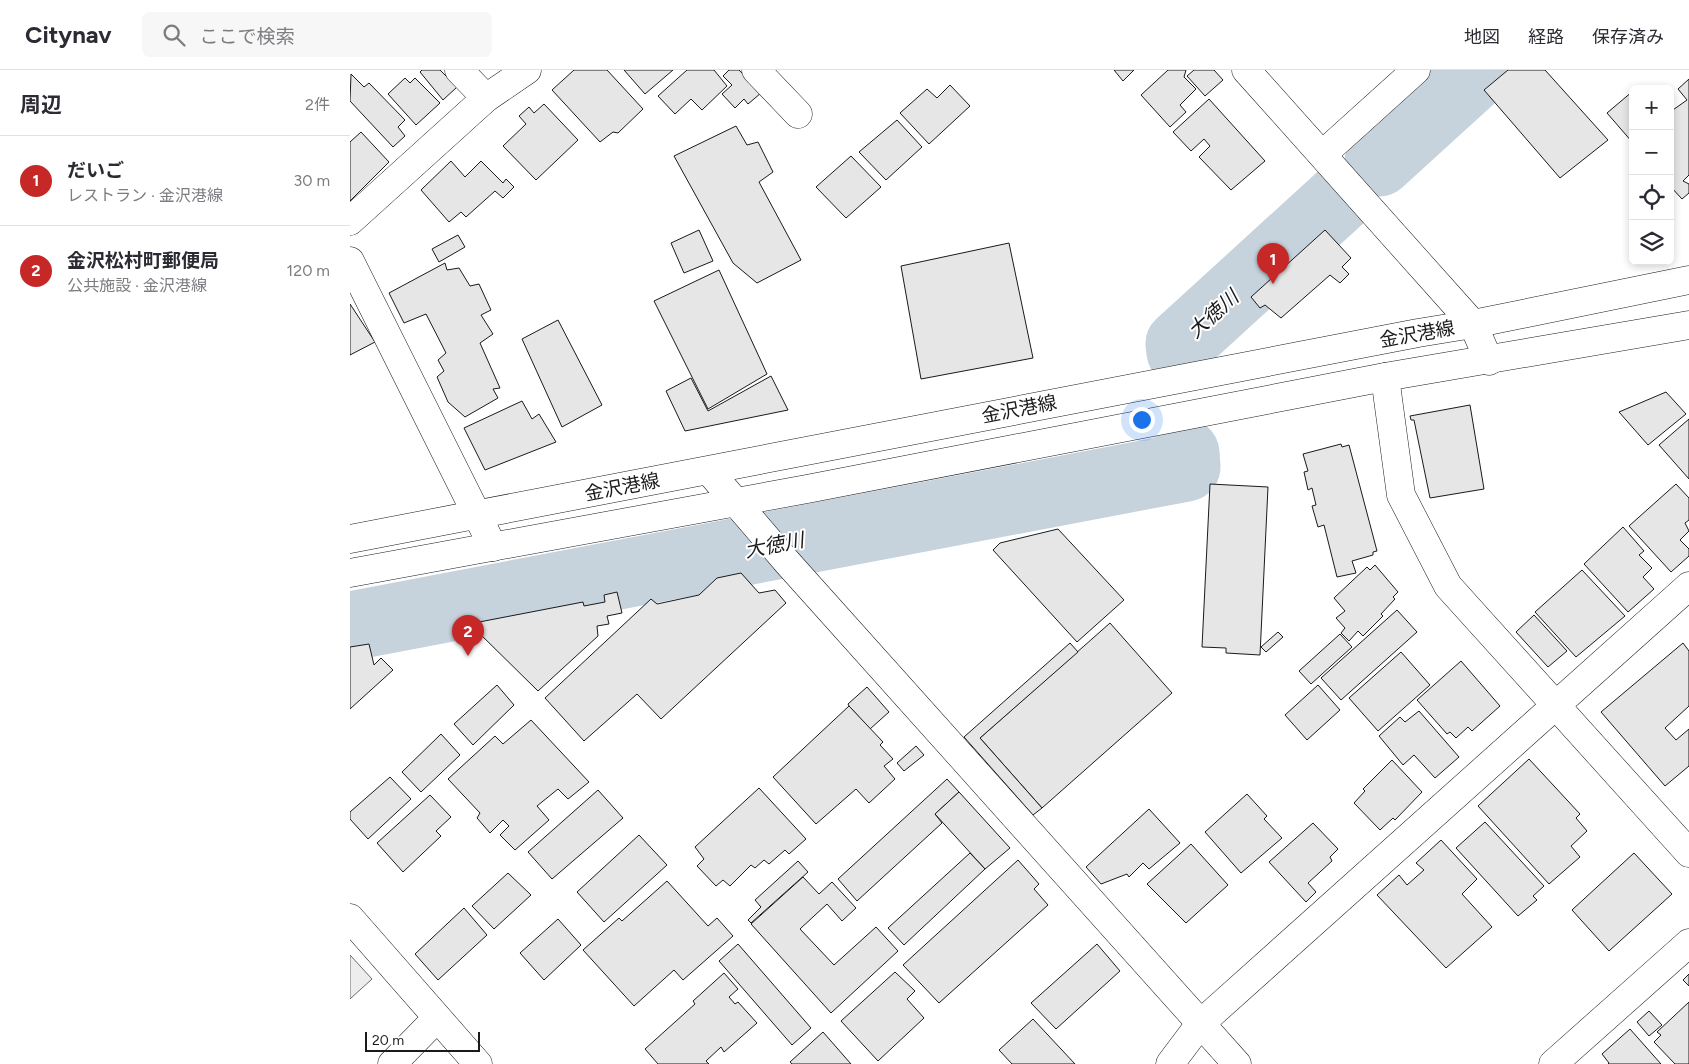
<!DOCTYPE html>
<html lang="ja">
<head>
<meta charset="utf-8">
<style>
	body { margin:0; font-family:Figtree,"Noto Sans JP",sans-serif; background:#f7f7f7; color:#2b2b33 }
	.controls { position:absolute; right:15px; top:15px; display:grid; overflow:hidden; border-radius:8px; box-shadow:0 2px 8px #0003 }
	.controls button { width:45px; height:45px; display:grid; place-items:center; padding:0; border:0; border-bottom:1px solid #e1e1e2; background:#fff; color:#2b2b33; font:25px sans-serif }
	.scale { position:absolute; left:15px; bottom:12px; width:115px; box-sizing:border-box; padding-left:5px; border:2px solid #1a1a1a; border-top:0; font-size:14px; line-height:18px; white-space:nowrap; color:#1a1a1a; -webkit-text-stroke:4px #fff; paint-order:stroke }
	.you { position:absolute; left:791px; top:349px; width:18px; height:18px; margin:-12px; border:4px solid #fff; border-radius:50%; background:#1a73e8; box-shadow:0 0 0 8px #1a73e833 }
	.badge { display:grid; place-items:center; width:32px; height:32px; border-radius:50%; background:#c62828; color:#fff; font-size:16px; font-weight:700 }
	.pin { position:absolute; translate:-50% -41px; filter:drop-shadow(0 1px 2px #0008) }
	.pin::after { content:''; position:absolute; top:26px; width:18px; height:15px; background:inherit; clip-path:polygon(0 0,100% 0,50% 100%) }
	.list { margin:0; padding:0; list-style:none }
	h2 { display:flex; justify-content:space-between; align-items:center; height:65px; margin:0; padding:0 20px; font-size:21px }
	h2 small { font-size:16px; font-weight:400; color:#7c7c81 }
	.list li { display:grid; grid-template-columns:32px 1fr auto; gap:15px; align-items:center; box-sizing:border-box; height:90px; padding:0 20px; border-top:1px solid #e1e1e2 }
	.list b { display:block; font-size:19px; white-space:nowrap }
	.list p { margin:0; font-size:16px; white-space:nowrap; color:#7c7c81 }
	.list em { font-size:16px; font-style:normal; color:#7c7c81 }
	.icon { flex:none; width:28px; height:28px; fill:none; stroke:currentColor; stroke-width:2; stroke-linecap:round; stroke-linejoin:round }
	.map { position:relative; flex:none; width:1339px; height:994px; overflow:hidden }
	header { display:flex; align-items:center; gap:30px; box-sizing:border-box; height:70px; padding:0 25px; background:#fff; border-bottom:1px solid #e1e1e2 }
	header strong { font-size:24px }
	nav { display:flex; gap:28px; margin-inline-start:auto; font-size:18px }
	.search { width:350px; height:45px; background:#f7f7f7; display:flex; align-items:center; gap:12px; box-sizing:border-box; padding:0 18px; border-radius:8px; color:#7c7c81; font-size:19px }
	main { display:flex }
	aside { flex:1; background:#fff }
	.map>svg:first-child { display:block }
</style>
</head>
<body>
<header>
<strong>Citynav</strong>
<div class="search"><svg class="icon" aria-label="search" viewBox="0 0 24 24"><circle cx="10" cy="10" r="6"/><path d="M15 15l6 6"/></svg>ここで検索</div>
<nav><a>地図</a><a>経路</a><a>保存済み</a></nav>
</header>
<main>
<aside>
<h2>周辺<small>2件</small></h2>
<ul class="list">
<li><span class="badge">1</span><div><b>だいご</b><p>レストラン · 金沢港線</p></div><em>30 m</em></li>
<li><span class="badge">2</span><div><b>金沢松村町郵便局</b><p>公共施設 · 金沢港線</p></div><em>120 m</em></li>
</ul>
</aside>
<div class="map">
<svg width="1339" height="994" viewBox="0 0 1339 994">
	<rect width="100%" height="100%" fill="#fff"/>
	<path fill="#ededed" stroke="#6a6a6a" d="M0 885 22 909 0 929Z"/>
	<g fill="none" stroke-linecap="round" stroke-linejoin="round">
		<g stroke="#c6d2dc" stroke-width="69">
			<path d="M1029 92 1130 0"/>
			<path d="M831 282 830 274 990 128"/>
			<path d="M0 556 836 397 835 383"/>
		</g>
	</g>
	<g fill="#e6e6e6" stroke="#1a1a1a">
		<path d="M72 0H90L107 17 93 30 70 2Z"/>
		<path d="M224 0H257L293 39 268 63 263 62 250 72 202 20Z"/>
		<path d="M274 0H323L295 24Z"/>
		<path d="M337 0H364L377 16 352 40 341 29 325 44 308 26Z"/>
		<path d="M379 0H389L411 23 398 34 394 29 385 38 372 24 382 15 373 6Z"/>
		<path d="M764 0H784L773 11Z"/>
		<path d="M818 0H836L834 7 846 19 830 35 836 42 820 57 791 25Z"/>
		<path d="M844 0H864L873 10 855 26 837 6Z"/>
		<path d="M1158 0H1195L1258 70 1210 108 1134 20Z"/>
		<path d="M1 4 14 17 19 13 55 50 48 57 55 66 43 77 0 31Z"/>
		<path d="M55 8 60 13 65 8 90 33 66 55 38 24Z"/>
		<path d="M1339 9V105L1333 111 1339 114V123L1332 129 1320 116V42L1337 30 1328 19Z"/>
		<path d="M600 15 620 36 579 74 550 43 577 19 587 28Z"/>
		<path d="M1283 21V73L1257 43Z"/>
		<path d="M859 29 915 91 881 120 849 87 860 76 854 69 841 81 823 62Z"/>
		<path d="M194 34 228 70 186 110 153 76 176 54 169 46 179 37 184 43Z"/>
		<path d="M547 50 572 77 536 110 509 82Z"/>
		<path d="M386 56 397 75 408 72 423 102 409 112 451 190 407 213 383 193 324 86Z"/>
		<path d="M11 62 39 92 0 131V72Z"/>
		<path d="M501 86 531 117 496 148 466 117Z"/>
		<path d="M101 91 115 107 131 91 153 113 156 109 164 117 153 128 145 121 116 147 111 142 99 152 71 120Z"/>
		<path d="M349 160 363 191 334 203 321 173Z"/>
		<path d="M975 160 1001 188 992 197 999 204 990 213 980 205 931 248 915 235 910 238 901 227Z"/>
		<path d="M108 165 115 177 89 192 82 179Z"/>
		<path d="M659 173 683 288 571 309 551 196Z"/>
		<path d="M95 193 97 200 109 198 120 216 129 214 141 240 131 245 143 264 130 273 150 318 143 319 148 328 115 347 98 332 87 307 94 301 88 290 96 283 76 244 54 253 39 223Z"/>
		<path d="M369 200 417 304 358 339 304 231Z"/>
		<path d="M0 234 25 272 0 285Z"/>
		<path d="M208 250 252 335 212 357 172 269Z"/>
		<path d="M421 306 438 340 335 361 316 321 341 308 358 341Z"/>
		<path d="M1316 322 1336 344 1298 375 1269 342Z"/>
		<path d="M172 331 182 349 189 344 206 372 135 400 114 358Z"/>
		<path d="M1120 335 1134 419 1080 428 1064 350H1061L1060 346Z"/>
		<path d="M1339 349V409L1309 375Z"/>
		<path d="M991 374 992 377 999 375 1027 481 1023 482V485L1002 491 1006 503 987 507 974 455 968 457 962 436 966 435 962 418 958 420 954 402 958 401 953 384Z"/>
		<path d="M860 414 918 417 910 585 876 583V578L852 577Z"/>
		<path d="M1326 414 1339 428V450L1335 453 1339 461 1330 470 1339 479V486L1321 502 1279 456Z"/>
		<path d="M1273 457 1294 481 1289 485 1302 498 1293 507 1304 519 1278 542 1234 494Z"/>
		<path d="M708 459 774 530 727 572 643 480 650 473Z"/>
		<path d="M1025 495 1048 522 1043 527 1045 529 1031 544 1033 546 1013 566 1008 561 999 571 991 563 995 558 986 548 995 541 984 528 1017 497 1020 500Z"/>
		<path d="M1232 500 1275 546 1226 587 1185 542Z"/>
		<path d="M391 503 409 523 425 520 436 533 311 649 287 624 234 671 195 628 301 529 307 534 349 525 367 508Z"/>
		<path d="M267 522 272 543 257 546 259 554 247 556 248 566 188 621 126 560 128 557 124 553 233 532 234 536 255 532 254 525Z"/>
		<path d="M1047 540 1067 562 991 630 971 608Z"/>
		<path d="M1184 545 1217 581 1198 597 1166 562Z"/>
		<path d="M760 553 822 623 692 738 630 668Z"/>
		<path d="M928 562 933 567 916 582 911 577Z"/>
		<path d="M990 564 1002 577 961 614 949 601Z"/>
		<path d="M720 573 728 582 630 668 692 738 683 745 614 667Z"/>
		<path d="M1333 573 1339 581V636L1315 658 1326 670 1339 659V696L1315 716 1251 642Z"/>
		<path d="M19 574 24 595 31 588 43 600 0 639V577Z"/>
		<path d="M1051 582 1080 615 1028 661 999 628Z"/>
		<path d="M1111 591 1150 636 1122 661 1118 657 1106 668 1100 662 1097 664 1067 630Z"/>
		<path d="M147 615 164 635 123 675 104 654Z"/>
		<path d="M968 615 990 640 957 670 935 645Z"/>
		<path d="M517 617 539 642 520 659 499 636 498 634Z"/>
		<path d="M499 636 533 672 530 675 543 689 534 696 545 709 519 733 506 719 466 754 423 707Z"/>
		<path d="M1069 641 1109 687 1085 708 1064 685 1053 695 1029 666 1050 647 1055 652Z"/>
		<path d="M181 650 239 712 218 729 208 719 187 736 199 750 165 780 150 765 159 756 153 750 140 763 127 748 130 743 98 709 145 666 153 674Z"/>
		<path d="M91 664 110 685 71 722 52 702Z"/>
		<path d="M566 676 574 685 554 701 547 693Z"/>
		<path d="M1179 689 1230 744 1226 748 1237 761 1221 776 1230 787 1199 814 1128 736Z"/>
		<path d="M1042 690 1072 722 1045 750 1043 748 1030 760 1004 733 1015 721 1013 719Z"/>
		<path d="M40 707 61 729 18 769 0 749V742Z"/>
		<path d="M597 709 609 722 585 744 592 753 507 831 488 809Z"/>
		<path d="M409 718 456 769 439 784 435 780 419 794 414 790 405 798 401 795 380 816 373 810 366 816 347 796 354 789 345 777Z"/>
		<path d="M248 720 273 748 202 809 178 782Z"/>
		<path d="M609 722 660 778 635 799 585 744Z"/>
		<path d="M897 724 917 746 914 749 932 768 891 803 855 762Z"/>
		<path d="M80 725 101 747 86 761 91 766 53 802 27 773Z"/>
		<path d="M799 739 830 773 799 799 793 793 779 807 777 804 751 814 736 797Z"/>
		<path d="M1135 752 1194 816 1183 826 1187 830 1168 846 1106 778Z"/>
		<path d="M963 753 988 779 980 787 982 791 958 813 966 822 956 832 919 792Z"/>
		<path d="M289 765 317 795 254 852 227 822Z"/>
		<path d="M1091 770 1127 809 1112 824 1142 857 1096 898 1027 825 1049 805 1057 815 1074 800 1066 793Z"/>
		<path d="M841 774 878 815 836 853 797 814Z"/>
		<path d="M620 783 635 799 554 875 538 858Z"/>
		<path d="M1284 783 1322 824 1259 881 1222 840Z"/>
		<path d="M668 790 689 814 684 819 698 835 589 933 553 895Z"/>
		<path d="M448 791 458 802 401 853 398 850 411 837 405 830Z"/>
		<path d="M158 803 181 825 144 859 122 836Z"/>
		<path d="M453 807 469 824 482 812 506 838 492 851 477 834 450 859 484 895 526 857 548 881 481 943 401 854Z"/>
		<path d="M317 811 358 856 367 848 383 866 333 910 324 900 284 936 233 880 269 848 272 851Z"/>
		<path d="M114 838 137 865 88 910 65 884Z"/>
		<path d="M208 849 231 875 194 910 170 883Z"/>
		<path d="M388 874 461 958 442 975 369 891Z"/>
		<path d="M747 874 770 901 706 959 681 933Z"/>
		<path d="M545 902 565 921 557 929 574 948 528 991 491 951Z"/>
		<path d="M374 903 388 919 379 927 385 934 388 932 407 953 374 982 371 977 356 991 359 994H308L295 979 345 934 343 931Z"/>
		<path d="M1339 904V916L1333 910Z"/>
		<path d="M1339 932V994H1325L1304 972 1311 965 1307 962Z"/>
		<path d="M1299 941 1312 955 1299 966 1287 952Z"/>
		<path d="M683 949 725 994H662L649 980Z"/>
		<path d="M1280 959 1311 994H1258L1259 993 1252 984Z"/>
		<path d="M473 962 501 994H442L440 992Z"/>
	</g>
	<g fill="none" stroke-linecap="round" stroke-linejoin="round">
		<defs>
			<g id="minor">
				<path d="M109 0 136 28"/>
				<path d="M406 0 448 44"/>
				<path d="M896 0 1123 254 1139 291"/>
				<path d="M973 84 1066 0"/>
				<path d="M0 151 136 28 177 0"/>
				<path d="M0 191 143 477"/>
				<path d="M1035 307 1051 425 1098 516 1339 783"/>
				<path d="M359 401 437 492 887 994"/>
				<path d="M0 848 128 994"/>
				<path d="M42 994 87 948"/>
				<path d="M820 994 850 954 1339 516"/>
				<path d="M1203 994 1339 873"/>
			</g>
			<g id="major">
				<path d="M0 469 1068 263 1123 254 1339 210"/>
				<path d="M0 503 457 419 1035 307 1339 255"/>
			</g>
		</defs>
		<use href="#minor" stroke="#1a1a1a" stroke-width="29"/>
		<use href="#major" stroke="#1a1a1a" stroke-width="29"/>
		<use href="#minor" stroke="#fff" stroke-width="28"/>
		<use href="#major" stroke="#fff" stroke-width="28"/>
	</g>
	<g text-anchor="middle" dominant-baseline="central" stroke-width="4" stroke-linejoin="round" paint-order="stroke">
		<g font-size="19" fill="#1a1a1a" stroke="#fff">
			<text transform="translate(1067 264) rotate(-10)">金沢港線</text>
			<text transform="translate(669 339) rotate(-11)">金沢港線</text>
			<text transform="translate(272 417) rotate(-11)">金沢港線</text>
		</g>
		<g font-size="20" font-style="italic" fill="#1a1a1a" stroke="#fff">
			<text transform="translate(863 244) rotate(-42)">大徳川</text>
			<text transform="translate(424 475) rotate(-11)">大徳川</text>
		</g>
	</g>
</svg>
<div class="controls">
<button>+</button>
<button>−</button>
<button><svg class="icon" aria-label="locate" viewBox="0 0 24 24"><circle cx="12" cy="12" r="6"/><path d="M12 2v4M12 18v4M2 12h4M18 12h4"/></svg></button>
<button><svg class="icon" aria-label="layers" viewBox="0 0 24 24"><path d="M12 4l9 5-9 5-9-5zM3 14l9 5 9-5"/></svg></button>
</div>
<div class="scale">20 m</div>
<div class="you"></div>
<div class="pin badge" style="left:923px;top:214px">1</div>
<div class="pin badge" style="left:118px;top:586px">2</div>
</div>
</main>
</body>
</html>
